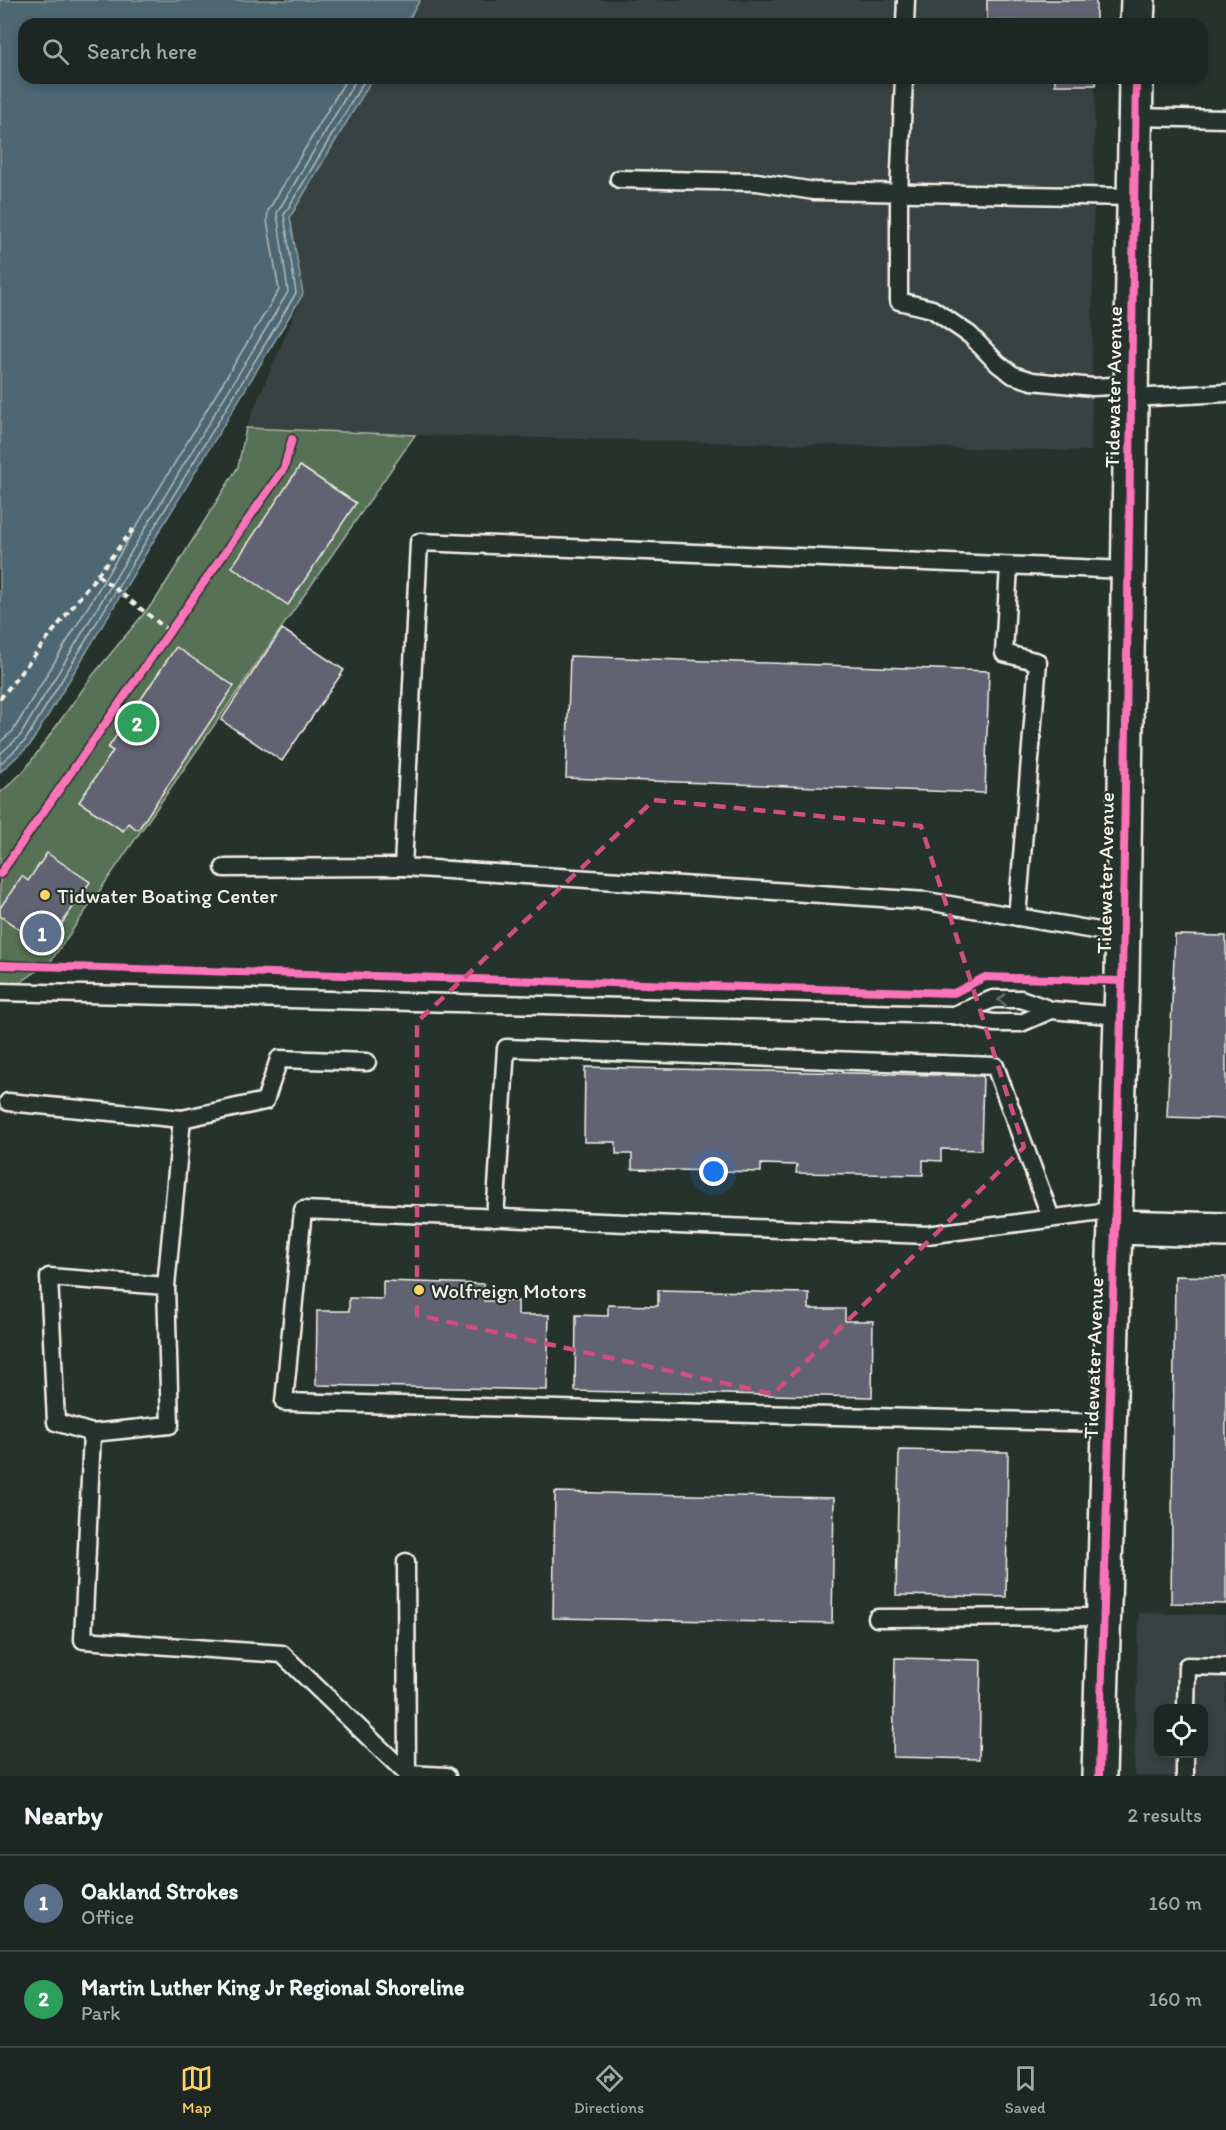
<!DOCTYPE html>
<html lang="en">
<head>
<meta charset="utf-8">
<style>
	body { margin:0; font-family:Itim,sans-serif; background:#29322f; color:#f1f3f6 }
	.controls { position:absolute; right:18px; bottom:18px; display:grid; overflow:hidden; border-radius:12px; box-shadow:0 3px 9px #0003 }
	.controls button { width:54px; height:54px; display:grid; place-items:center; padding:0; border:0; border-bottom:2px solid #3a4340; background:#1c2622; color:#f1f3f6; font:30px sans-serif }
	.you { position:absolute; left:714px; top:1172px; width:21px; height:21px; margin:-15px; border:4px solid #fff; border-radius:50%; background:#1a73e8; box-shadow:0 0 0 9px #1a73e833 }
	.badge { display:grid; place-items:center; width:39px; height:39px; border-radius:50%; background:#ffd166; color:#fff; font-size:20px; font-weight:700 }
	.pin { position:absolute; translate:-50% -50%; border:3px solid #fff; box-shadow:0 2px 6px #0006 }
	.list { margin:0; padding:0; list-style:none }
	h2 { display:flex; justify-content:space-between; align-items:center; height:78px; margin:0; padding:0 24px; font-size:26px }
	h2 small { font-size:20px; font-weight:400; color:#a0a5a5 }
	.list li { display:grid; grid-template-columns:39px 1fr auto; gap:18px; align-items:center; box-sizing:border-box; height:96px; padding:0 24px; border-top:2px solid #3a4340 }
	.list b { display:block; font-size:22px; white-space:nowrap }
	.list p { margin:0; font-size:20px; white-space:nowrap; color:#a0a5a5 }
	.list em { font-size:20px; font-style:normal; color:#a0a5a5 }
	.icon { flex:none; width:33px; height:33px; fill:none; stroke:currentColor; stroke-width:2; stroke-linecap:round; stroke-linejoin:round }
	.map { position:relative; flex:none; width:1226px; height:1776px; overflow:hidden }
	.search { position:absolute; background:#1c2622; box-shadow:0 3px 9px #0003; left:18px; right:18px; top:18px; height:66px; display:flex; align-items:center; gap:15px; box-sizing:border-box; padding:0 21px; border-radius:18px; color:#a0a5a5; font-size:22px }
	.sheet { height:270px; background:#1c2622 }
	nav { display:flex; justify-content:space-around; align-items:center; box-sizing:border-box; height:84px; border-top:2px solid #3a4340; background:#1c2622; font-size:16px; color:#a0a5a5 }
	nav a { display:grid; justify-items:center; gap:3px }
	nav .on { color:#ffd166 }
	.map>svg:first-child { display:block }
</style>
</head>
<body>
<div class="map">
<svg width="1226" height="1776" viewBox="0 0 1226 1776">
	<rect width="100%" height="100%" fill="#26332d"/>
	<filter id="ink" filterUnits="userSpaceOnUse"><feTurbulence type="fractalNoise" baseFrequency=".0167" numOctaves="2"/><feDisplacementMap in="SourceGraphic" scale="12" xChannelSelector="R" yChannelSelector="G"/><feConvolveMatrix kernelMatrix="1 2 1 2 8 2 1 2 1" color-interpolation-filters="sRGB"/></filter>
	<g filter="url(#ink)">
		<g fill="#384242" fill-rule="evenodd">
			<path d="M420 0H1096L1095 24H406Z"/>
			<path d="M373 78H1095L1091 451 415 435 246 428 303 294 290 217Z"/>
			<path d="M1139 1613 1226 1615V1776H1134ZM1158 1708H1204V1754H1158Z"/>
		</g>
		<path fill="#577157" stroke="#a6b1a0" stroke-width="1.5" d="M246 428 415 435 51 961 0 997V793L24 771 93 675 156 599 238 467Z"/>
		<path fill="#4d6873" stroke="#909fa2" stroke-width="1.5" d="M0 0H420L406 24H24V78H373L290 217 303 294 30 745 0 772Z"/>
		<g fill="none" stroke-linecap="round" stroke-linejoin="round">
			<g stroke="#b1bab9" stroke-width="1.5">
				<path d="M0 742 13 731 279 290 267 220 268 211 347 78"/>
				<path d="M0 754 20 736 288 292 277 213 357 78"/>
				<path d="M0 764 25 741 296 293 284 215 366 78"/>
			</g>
		</g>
		<g fill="#626472" stroke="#f4f1e8" stroke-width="1.5">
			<path d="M987 0H1096V24L987 21Z"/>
			<rect x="1055" y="78" width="41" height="7"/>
			<path d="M300 466 356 503 288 605 232 567Z"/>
			<path d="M282 629 344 670 282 761 221 720Z"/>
			<path d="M176 647 234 686 138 830 128 823 123 831 79 802 113 751 108 748Z"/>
			<path d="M570 656 989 671 985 793 566 778Z"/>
			<path d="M47 853 90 882 46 947 0 916V908L22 876 28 881Z"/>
			<path d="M1175 935 1226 936V1119L1167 1117Z"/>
			<path d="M585 1067 983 1076 981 1150 941 1149V1161L923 1160V1175L796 1173 797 1165 761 1164V1172L632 1169V1154H616V1142H584Z"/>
			<path d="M1175 1276 1226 1277V1604L1171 1603Z"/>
			<path d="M383 1281 484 1284V1301H518V1315H549L547 1390 316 1385 317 1311H349V1298L383 1299Z"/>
			<path d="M658 1290 809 1293V1309H845V1321H873L872 1397 575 1391 576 1315 608 1316V1305L658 1306Z"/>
			<path d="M899 1450 1008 1452 1006 1597 896 1595Z"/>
			<path d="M555 1492 834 1498 832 1623 553 1618Z"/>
			<path d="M895 1658 981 1660 979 1759 893 1757Z"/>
		</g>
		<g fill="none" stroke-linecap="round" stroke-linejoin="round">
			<defs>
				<g id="lane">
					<path d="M905 24 906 0"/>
					<path d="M904 78 899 193V301L932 309 970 335 998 364 1013 375 1032 381 1093 387 1131 385"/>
					<path d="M1136 117 1226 119"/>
					<path d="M619 179 757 182 814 191 1134 197"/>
					<path d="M1131 398 1226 393"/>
					<path d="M1009 566 1004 653 1038 662 1017 917"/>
					<path d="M224 868 403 867"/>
					<path d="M1122 935 927 901 403 867 419 542 1128 570"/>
					<path d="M0 992 953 1015 994 1023H1021L1051 1010"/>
					<path d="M954 1015 993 999H1021L1051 1010 1121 1016"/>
					<path d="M8 1102 182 1119 166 1286"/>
					<path d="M182 1119 265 1101 279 1059 367 1062"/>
					<path d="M495 1218 506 1048 995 1066 1051 1218"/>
					<path d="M49 1277 166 1286 170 1425 92 1433 56 1422Z"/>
					<path d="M1109 1423 284 1402 303 1210 927 1235 1116 1210"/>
					<path d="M92 1433 83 1640 282 1654 407 1774 447 1776"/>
					<path d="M406 1562 407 1774"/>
					<path d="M877 1618 1103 1617"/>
					<path d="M1186 1708 1187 1666 1226 1667"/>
					<path d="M1185 1776V1754"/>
				</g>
				<g id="street">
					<path d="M1137 24 1138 0"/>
					<path d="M1115 1227 1226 1230"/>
					<path d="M1099 1776 1122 981 1136 78"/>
				</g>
			</defs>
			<use href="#lane" stroke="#f4f1e8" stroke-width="21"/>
			<use href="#street" stroke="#f4f1e8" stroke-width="38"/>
			<g stroke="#f4f1e8" stroke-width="4" stroke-dasharray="6 4.5" stroke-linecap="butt">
				<path d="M98 575 169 631"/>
				<path d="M0 699 135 527"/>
			</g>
			<use href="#lane" stroke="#26332d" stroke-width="16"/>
			<use href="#street" stroke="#26332d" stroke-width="33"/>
			<defs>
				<g id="cycleway">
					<path d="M0 874 284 468 292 439"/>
					<path d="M0 965 954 993 985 977 1122 981"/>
					<path d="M1099 1776 1122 981 1136 78"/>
				</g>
			</defs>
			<use href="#cycleway" stroke="#26332d" stroke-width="11"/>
			<use href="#cycleway" stroke="#fb73b8" stroke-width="8"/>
		</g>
		<defs><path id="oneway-chevron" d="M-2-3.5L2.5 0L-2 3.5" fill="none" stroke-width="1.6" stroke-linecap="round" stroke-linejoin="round" transform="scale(1.5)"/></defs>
		<use stroke="#6e766e" href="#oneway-chevron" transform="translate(1002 1000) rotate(177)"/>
	</g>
	<path fill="none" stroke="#ce4e7e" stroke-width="4.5" stroke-dasharray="12 8" stroke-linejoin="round" d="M654 800 921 826 1024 1147 773 1394 417 1315V1022Z"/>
	<g fill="#ffd166" stroke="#26332d" stroke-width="2">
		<circle cx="45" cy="895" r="6"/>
		<circle cx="419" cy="1290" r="6"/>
	</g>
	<g text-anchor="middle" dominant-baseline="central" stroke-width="4.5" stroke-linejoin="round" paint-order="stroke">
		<g font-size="21" fill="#f4f1e8" stroke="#26332d">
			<text transform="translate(1113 387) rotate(-89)">Tidewater Avenue</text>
			<text transform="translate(1105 873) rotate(-89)">Tidewater Avenue</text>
			<text transform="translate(1093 1358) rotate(-88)">Tidewater Avenue</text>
		</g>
		<g font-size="21" fill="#f4f1e8" stroke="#26332d" text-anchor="start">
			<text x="57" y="895">Tidwater Boating Center</text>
			<text x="431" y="1290">Wolfreign Motors</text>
		</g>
	</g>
</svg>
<div class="controls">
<button><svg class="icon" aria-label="locate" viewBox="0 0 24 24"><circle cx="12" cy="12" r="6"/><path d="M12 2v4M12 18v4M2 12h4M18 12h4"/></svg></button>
</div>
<div class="you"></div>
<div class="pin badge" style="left:42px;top:933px;background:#5c6f8a">1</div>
<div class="pin badge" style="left:137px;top:723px;background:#2e9e5b">2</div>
<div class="search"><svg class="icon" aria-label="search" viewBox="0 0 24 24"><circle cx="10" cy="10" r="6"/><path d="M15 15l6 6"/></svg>Search here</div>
</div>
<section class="sheet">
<h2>Nearby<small>2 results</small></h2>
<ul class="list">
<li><span class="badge" style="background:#5c6f8a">1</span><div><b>Oakland Strokes</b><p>Office</p></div><em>160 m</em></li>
<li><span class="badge" style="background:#2e9e5b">2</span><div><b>Martin Luther King Jr Regional Shoreline</b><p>Park</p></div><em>160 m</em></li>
</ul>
</section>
<nav>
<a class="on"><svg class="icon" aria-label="map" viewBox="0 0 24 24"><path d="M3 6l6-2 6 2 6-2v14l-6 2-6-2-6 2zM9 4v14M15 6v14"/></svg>Map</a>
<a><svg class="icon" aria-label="directions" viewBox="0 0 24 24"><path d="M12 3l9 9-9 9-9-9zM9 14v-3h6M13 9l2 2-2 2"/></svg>Directions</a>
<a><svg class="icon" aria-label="saved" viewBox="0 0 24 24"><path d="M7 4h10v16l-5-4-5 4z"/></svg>Saved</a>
</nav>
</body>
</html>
